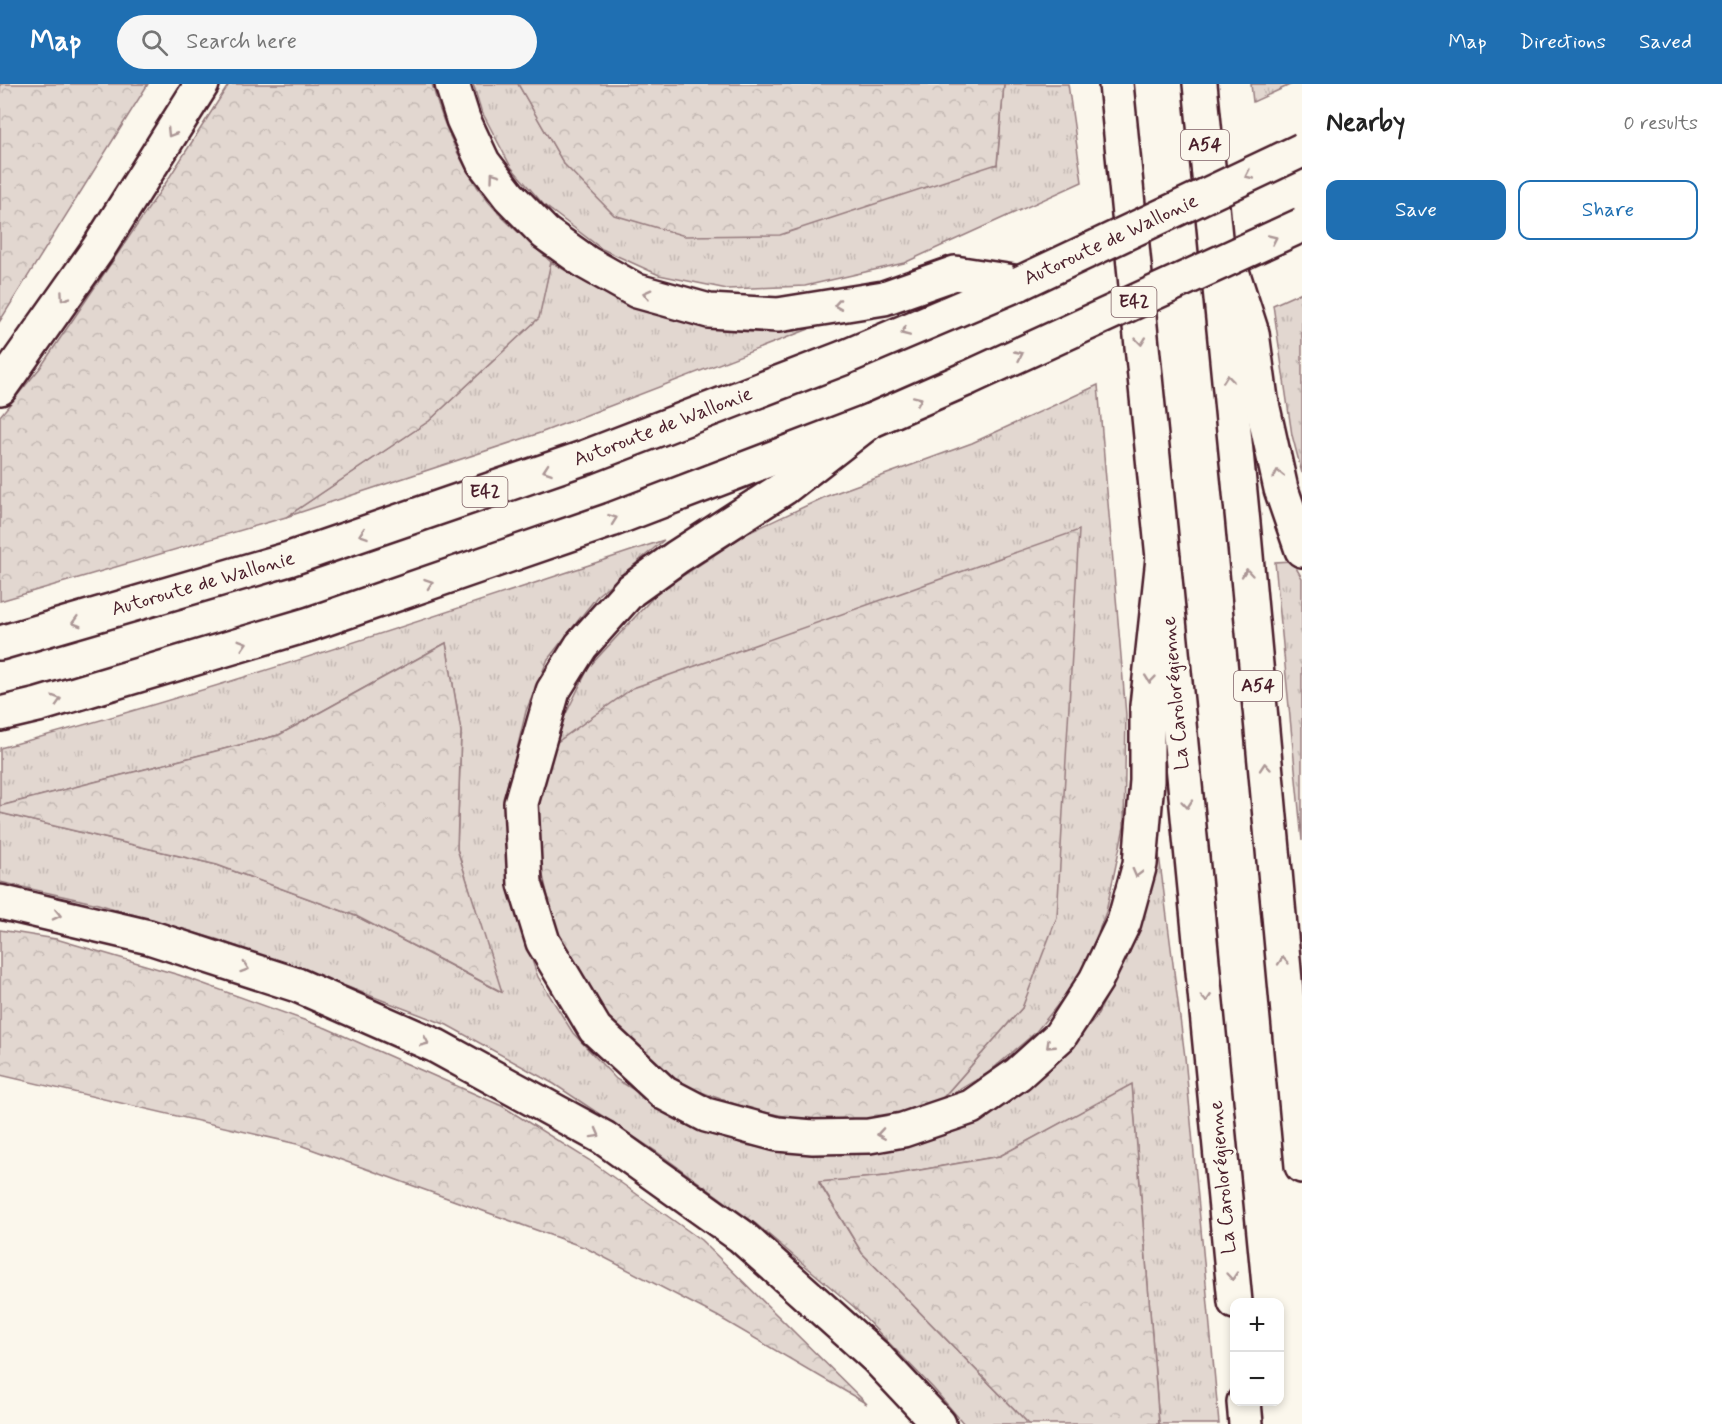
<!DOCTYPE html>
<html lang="en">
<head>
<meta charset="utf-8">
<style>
	body { margin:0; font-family:Mynerve,sans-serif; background:#f6f6f6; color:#222 }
	.controls { position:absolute; right:18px; bottom:18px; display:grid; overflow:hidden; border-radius:12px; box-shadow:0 3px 9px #0003 }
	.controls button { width:54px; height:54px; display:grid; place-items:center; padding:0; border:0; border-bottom:2px solid #e0e0e0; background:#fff; color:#222; font:30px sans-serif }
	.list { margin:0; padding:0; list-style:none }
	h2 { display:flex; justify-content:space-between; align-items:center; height:78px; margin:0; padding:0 24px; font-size:26px }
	h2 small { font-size:20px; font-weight:400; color:#767676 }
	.actions { display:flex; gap:12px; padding:18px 24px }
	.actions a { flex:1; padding:14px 0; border:2px solid #1f6fb2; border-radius:12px; text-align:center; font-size:21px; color:#1f6fb2 }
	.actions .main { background:#1f6fb2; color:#fff }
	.icon { flex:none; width:33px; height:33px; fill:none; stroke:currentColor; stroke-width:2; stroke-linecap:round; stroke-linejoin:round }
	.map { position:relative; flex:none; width:1302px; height:1340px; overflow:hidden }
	header { display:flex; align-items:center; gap:36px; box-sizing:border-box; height:84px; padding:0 30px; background:#1f6fb2; color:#fff }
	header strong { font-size:28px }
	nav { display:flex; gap:33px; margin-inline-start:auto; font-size:21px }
	.search { width:420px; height:54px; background:#f6f6f6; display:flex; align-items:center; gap:15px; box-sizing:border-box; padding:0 21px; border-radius:33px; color:#767676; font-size:22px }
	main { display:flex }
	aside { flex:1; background:#fff }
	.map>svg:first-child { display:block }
</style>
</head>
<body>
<header>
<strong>Map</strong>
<div class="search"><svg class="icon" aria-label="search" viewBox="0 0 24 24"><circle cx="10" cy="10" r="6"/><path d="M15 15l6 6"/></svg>Search here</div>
<nav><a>Map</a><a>Directions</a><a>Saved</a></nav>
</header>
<main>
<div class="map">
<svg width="1302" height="1340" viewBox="0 0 1302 1340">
	<defs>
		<pattern id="grass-tufts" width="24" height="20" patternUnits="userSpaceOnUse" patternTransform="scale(1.5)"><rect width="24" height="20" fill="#e2d7d0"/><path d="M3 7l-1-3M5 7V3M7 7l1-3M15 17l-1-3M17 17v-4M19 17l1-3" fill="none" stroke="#c3b8b3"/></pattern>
		<pattern id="forest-crowns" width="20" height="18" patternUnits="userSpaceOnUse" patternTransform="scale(1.5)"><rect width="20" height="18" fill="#e2d7d0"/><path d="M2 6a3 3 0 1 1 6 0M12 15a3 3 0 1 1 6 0" fill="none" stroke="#c3b8b3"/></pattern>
	</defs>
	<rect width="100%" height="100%" fill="#fbf7ec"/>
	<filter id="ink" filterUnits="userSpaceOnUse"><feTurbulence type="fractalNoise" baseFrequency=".0167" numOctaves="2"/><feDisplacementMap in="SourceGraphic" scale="12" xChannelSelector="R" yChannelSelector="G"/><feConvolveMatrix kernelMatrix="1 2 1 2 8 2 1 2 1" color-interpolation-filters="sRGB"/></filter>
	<g filter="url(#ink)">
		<g fill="url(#grass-tufts)" stroke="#967b7e" stroke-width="1.5">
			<path d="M473 0H518L564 80 997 81 1004 0H1068L1082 98 904 179 805 202 727 205 659 191 602 165 544 121 511 83 481 26Z"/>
			<path d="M1251 0H1292L1253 18Z"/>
			<path d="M551 178 587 199 639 224 809 245 540 349 286 433 429 337 538 234Z"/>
			<path d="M1302 208V389L1292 351 1273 221Z"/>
			<path d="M1098 301 1126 631 1124 743 1106 828 1081 892 1035 949 988 989 939 1018 1022 924 549 664 589 583 658 508 746 450 827 412 972 359Z"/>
			<path d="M664 456 599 510 548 575 526 627 510 695 506 757 514 825 538 893 573 949 616 995 681 1035 745 1061 812 1071 902 1063 958 1044 1015 1012 1060 975 1095 935 1130 868 1159 771 1185 973 1219 1340H1159L1132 1001 1000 1072 886 1092 819 1099 862 1169 1029 1340H964L933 1304 854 1223 756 1140 657 1068 554 1000 447 941 332 897 219 856 98 820 0 798V729L217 781 356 832 501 908 457 765 461 648 446 559 279 651 0 722V664C224 604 444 529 664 456Z"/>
			<path d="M1292 477 1302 494V757L1275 478Z"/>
		</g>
		<g fill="url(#forest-crowns)" stroke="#967b7e" stroke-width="1.5">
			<path d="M0 0H148L0 237Z"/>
			<path d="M229 0H432C444 46 467 96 500 131 516 147 534 162 551 178L539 234 429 337 286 433 0 517V332L40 284 167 97Z"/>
			<path d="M518 0H1004L997 80 780 151 685 152 614 131 564 80Z"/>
			<path d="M1079 446 1057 833 1022 924 939 1018 876 1035 821 1039 752 1026 684 1002 627 959 586 912 556 848 541 783 539 723 549 664 633 604Z"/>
			<path d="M446 559 461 648 457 765 502 908 356 832 217 781 0 729V722L279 651Z"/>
			<path d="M0 846 56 855 179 891 326 944 502 1022 589 1076 701 1156 867 1320 717 1232 586 1164 297 1060 0 991Z"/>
			<path d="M1132 1000 1159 1340H1029L862 1169 819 1098 886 1092 1000 1072Z"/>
		</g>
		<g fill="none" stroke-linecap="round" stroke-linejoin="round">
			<defs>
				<g id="motorway">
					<path d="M452 0 463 35 483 78 509 112 545 149 587 179 637 207 709 227 778 231 884 214 955 189 1020 199"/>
					<path d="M1116 0 1163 474 1235 1218"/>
					<path d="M1200 0 1243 439 1302 1082"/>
					<path d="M1231 184 1252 249 1261 315 1281 405 1302 466"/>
					<path d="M0 304 98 165 202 0"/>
					<path d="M870 337 784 404 677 473 630 507 581 562 553 607 521 719 525 800 543 858 595 945 664 1009 706 1031 777 1050 813 1053 869 1052 903 1046 971 1023 1018 990 1060 952 1096 896 1124 838 1140 780 1147 697V622L1163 474"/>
					<path d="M0 559 289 475 586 373 843 274 1020 199"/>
					<path d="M0 630 38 621 310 540 611 436 870 337 966 295"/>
					<path d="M0 818 149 853 297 901 436 962 604 1054 741 1152 876 1273 939 1340"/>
					<path d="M1244 1318 1246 1340"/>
				</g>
			</defs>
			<use href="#motorway" stroke="#4a1f2b" stroke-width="38"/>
			<use href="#motorway" stroke="#fbf7ec" stroke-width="33"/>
			<defs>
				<g id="motorway-bridge">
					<path d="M1020 199 1302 66"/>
					<path d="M966 295 1302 141"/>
				</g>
			</defs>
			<use href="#motorway-bridge" stroke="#4a1f2b" stroke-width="38" stroke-linecap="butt"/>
			<use href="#motorway-bridge" stroke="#fbf7ec" stroke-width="33"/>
		</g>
		<defs><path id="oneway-chevron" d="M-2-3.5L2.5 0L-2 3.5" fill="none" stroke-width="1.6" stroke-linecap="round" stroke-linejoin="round" transform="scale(1.5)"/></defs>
		<g stroke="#ab9695">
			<use href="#oneway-chevron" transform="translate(171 49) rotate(122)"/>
			<use href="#oneway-chevron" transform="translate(1249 91) rotate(155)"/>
			<use href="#oneway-chevron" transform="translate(494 92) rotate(-126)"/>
			<use href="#oneway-chevron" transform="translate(1273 155) rotate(-25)"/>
			<use href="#oneway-chevron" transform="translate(647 210) rotate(-165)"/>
			<use href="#oneway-chevron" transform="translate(64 213) rotate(125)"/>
			<use href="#oneway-chevron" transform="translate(838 221) rotate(171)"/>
			<use href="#oneway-chevron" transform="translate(905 248) rotate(157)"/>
			<use href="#oneway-chevron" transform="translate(1141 257) rotate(84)"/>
			<use href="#oneway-chevron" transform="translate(1019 271) rotate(-25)"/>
			<use href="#oneway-chevron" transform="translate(1228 295) rotate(-96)"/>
			<use href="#oneway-chevron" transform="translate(918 316) rotate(-24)"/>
			<use href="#oneway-chevron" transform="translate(547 386) rotate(161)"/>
			<use href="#oneway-chevron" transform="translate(1278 390) rotate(-103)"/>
			<use href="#oneway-chevron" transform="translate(613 435) rotate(-20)"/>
			<use href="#oneway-chevron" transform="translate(363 450) rotate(161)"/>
			<use href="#oneway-chevron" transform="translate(1247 489) rotate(-95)"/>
			<use href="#oneway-chevron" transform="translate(429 499) rotate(-19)"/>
			<use href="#oneway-chevron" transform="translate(76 538) rotate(164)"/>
			<use href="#oneway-chevron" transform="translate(243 560) rotate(-17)"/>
			<use href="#oneway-chevron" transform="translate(1150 595) rotate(96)"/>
			<use href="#oneway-chevron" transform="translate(57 616) rotate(-17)"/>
			<use href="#oneway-chevron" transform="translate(1265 683) rotate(-95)"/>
			<use href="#oneway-chevron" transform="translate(1187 720) rotate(85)"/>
			<use href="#oneway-chevron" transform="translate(1137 789) rotate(105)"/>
			<use href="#oneway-chevron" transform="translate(57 831) rotate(13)"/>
			<use href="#oneway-chevron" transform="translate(1283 877) rotate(-95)"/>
			<use href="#oneway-chevron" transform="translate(245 884) rotate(18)"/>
			<use href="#oneway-chevron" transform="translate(1206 914) rotate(85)"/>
			<use href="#oneway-chevron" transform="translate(425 958) rotate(24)"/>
			<use href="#oneway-chevron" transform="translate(1050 961) rotate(137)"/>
			<use href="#oneway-chevron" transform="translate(596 1050) rotate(29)"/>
			<use href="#oneway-chevron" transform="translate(881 1050) rotate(171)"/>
			<use href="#oneway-chevron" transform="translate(1232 1192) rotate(85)"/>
		</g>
	</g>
	<g text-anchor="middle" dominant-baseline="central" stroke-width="6" stroke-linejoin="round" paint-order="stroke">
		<g fill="#fbf7ec" stroke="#7f6065" stroke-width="1.5">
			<rect x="1181" y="46" width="48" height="30" rx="4.5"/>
			<rect x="1111.5" y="203" width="45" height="30" rx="4.5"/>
			<rect x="462.5" y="393" width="45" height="30" rx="4.5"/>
			<rect x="1234" y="587" width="48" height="30" rx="4.5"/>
		</g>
		<g font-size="18" font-weight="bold" fill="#4a1f2b">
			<text x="1205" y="61">A54</text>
			<text x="1134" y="218">E42</text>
			<text x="485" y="408">E42</text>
			<text x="1258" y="602">A54</text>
		</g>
		<g font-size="20" fill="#4a1f2b" stroke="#fbf7ec">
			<text transform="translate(1111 156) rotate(-25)">Autoroute de Wallonie</text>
			<text transform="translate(663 343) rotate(-21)">Autoroute de Wallonie</text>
			<text transform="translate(203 500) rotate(-16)">Autoroute de Wallonie</text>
			<text transform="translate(1176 609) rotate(-95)">La Carolorégienne</text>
			<text transform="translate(1223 1093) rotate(-95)">La Carolorégienne</text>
		</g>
	</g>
</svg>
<div class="controls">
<button>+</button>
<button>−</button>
</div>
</div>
<aside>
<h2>Nearby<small>0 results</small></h2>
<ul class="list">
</ul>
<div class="actions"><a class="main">Save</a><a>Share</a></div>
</aside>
</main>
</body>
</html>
